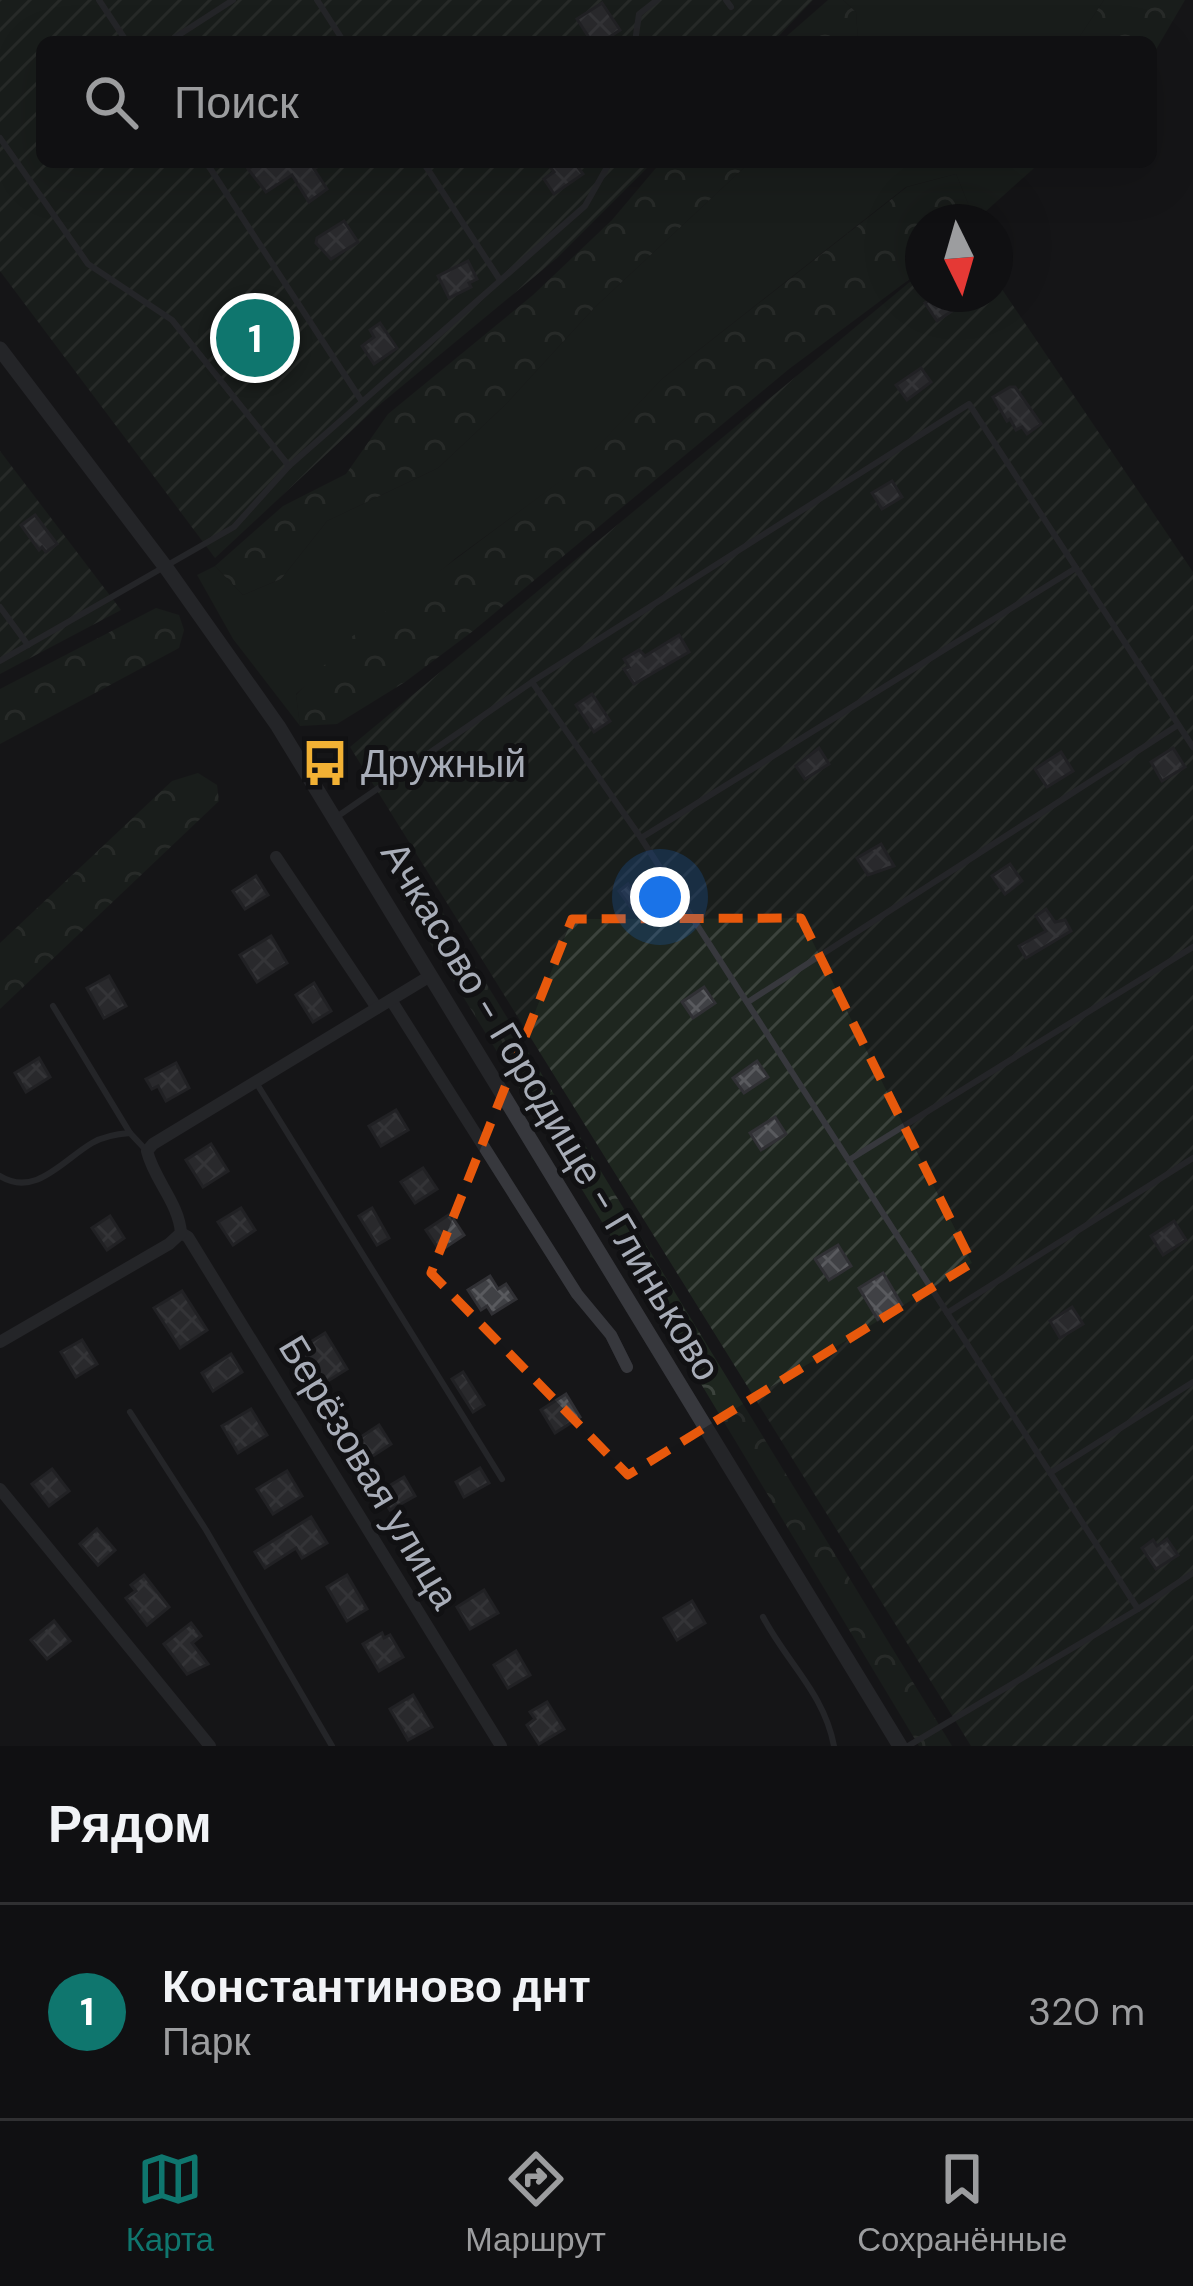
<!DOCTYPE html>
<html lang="ru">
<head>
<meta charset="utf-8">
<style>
	body { margin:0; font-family:"DM Sans",sans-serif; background:#19191b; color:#f1f3f6 }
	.compass { position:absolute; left:905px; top:204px; width:108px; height:108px; border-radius:50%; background:#101012; box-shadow:0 12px 48px #0002; rotate:175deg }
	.you { position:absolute; left:660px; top:897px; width:42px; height:42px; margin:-30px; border:9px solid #fff; border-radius:50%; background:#1a73e8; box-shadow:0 0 0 18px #1a73e833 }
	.badge { display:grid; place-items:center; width:78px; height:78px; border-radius:50%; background:#0f766e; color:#fff; font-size:39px; font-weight:700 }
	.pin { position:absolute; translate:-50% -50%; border:6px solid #fff; box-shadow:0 3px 12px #0006 }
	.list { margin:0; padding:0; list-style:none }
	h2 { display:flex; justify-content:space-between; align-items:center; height:156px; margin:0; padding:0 48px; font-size:51px }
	h2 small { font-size:39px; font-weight:400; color:#9c9d9f }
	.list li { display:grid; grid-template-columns:78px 1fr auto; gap:36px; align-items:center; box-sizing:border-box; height:216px; padding:0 48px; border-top:3px solid #303032 }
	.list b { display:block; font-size:45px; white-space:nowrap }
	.list p { margin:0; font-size:39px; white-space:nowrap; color:#9c9d9f }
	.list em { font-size:39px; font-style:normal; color:#9c9d9f }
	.icon { flex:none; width:66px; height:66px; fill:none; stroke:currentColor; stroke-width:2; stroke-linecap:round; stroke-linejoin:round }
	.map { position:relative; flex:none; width:1193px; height:1746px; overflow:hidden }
	.search { position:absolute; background:#101012; box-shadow:0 12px 48px #0002; left:36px; right:36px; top:36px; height:132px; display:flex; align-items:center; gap:30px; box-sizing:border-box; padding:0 42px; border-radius:18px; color:#9c9d9f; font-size:45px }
	.sheet { height:372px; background:#101012 }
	nav { display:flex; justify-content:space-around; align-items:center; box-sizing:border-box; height:168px; border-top:3px solid #303032; background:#101012; font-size:33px; color:#9c9d9f }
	nav a { display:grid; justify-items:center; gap:6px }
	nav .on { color:#0f766e }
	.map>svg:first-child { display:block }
</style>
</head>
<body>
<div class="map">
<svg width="1193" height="1746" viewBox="0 0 1193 1746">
	<defs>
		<pattern id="forest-crowns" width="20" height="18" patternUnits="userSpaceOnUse" patternTransform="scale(3)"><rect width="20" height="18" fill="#1e261f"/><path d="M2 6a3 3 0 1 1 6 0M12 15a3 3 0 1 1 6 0" fill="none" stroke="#3c433d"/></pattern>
		<pattern id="garden-furrows" width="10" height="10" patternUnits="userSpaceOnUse" patternTransform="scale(3)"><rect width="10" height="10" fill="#1e261f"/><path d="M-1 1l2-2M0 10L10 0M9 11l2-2" fill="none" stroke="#3c433d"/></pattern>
		<pattern id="building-cross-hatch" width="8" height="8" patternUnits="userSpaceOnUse" patternTransform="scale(3)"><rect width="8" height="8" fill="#404145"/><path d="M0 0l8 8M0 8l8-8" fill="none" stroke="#595a5e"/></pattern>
	</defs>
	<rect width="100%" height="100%" fill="#161618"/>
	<g fill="#1e261f">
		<path d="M843 0H1104L1076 42H858L856 12Z"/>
		<path d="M750 162H1041L975 221 956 174 906 187 662 379 575 471 456 558 296 694 300 726 233 639 197 575 215 566 243 595 281 579 327 521 438 468 506 404 594 308Z"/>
	</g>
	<g fill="url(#forest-crowns)">
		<path d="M828 0H843L856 12 858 42H780Z"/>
		<path d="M1104 0H1185L1151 58V42H1076Z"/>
		<path d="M661 162H750L594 308 506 404 438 468 327 521 281 579 243 595 215 566 283 506 346 474 388 414 533 295 612 220Z"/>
		<path d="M956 174 975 221 923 222V267L907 281 789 369 473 631 405 682 337 724 300 726 296 695 350 638 575 470 662 379 907 187Z"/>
		<path d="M156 608 179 615 184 630 179 648 0 744V689Z"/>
		<path d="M198 773 217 785 219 801 0 1009V943L172 781Z"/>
		<path d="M412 877 431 893 952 1746H919L671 1334 398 891 401 880Z"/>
	</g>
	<g fill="url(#garden-furrows)">
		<path d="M0 0H813L773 42H42V162H653L557 258 378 406 215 558 0 271Z"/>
		<path d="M923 271V294H995V279L1193 572V1746H971L350 747Z"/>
		<path d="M0 451 121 610 0 674Z"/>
	</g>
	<g fill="url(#building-cross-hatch)" stroke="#303034" stroke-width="3">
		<path d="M602 3 620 30 602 42H592L577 19Z"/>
		<path d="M259 162H325L314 169 327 189 309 202 292 175 266 192 248 169Z"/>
		<path d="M557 162H574L583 174 554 194 544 179 554 172 550 167Z"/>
		<path d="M344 221 358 242 331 259 316 243 317 238Z"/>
		<path d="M468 261 477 279 469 283 471 287 449 298 438 276Z"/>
		<path d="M939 294H950L958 307 937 321 925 303Z"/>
		<path d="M380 323 397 348 374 364 362 346 374 337 370 330Z"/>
		<path d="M921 368 931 382 907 400 896 385Z"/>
		<path d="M1010 387H1015L1041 424 1027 434 1022 427 1016 430 1010 419 1007 421 993 397Z"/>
		<path d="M892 481 902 497 882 509 872 493Z"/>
		<path d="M35 515 57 544 46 552 42 547 39 550 21 525Z"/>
		<path d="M679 635 689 652 634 684 624 669 629 667 624 659 639 650 645 656Z"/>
		<path d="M592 694 610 721 594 732 576 705Z"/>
		<path d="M819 748 829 764 805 779 796 766Z"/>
		<path d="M1173 748 1185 767 1162 781 1151 762Z"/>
		<path d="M1061 752 1073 771 1047 787 1035 769Z"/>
		<path d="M881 844 894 866 868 875 857 858Z"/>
		<path d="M1010 864 1022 881 1005 894 992 876Z"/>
		<path d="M256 876 268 895 245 909 233 891Z"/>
		<path d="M628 884 632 890 639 885 650 901 634 912 619 891Z"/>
		<path d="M1046 909 1055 922 1065 920 1071 931 1026 958 1019 946 1046 931 1036 916Z"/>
		<path d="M271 936 287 963 257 982 240 955Z"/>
		<path d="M109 976 126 1006 104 1018 87 988Z"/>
		<path d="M314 983 331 1011 313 1022 296 995Z"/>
		<path d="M704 987 715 1003 693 1018 682 1002Z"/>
		<path d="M39 1058 50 1077 26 1092 15 1073Z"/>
		<path d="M757 1061 768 1077 744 1093 733 1078Z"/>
		<path d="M176 1063 189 1088 166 1101 158 1086 152 1089 146 1079Z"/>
		<path d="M396 1110 408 1130 381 1146 369 1126Z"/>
		<path d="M775 1117 786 1134 761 1150 750 1133Z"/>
		<path d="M211 1144 228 1171 203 1187 186 1160Z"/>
		<path d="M423 1168 437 1189 415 1203 401 1182Z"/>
		<path d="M241 1208 255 1230 233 1245 218 1222Z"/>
		<path d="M372 1208 389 1238 377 1245 359 1216Z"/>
		<path d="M450 1214 464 1235 440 1251 426 1230Z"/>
		<path d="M110 1216 124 1238 107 1250 92 1228Z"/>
		<path d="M1174 1221 1186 1240 1163 1255 1151 1236Z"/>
		<path d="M838 1245 851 1266 829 1280 815 1259Z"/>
		<path d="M883 1273 902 1305 878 1320 859 1288Z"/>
		<path d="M490 1276 498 1289 506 1284 516 1299 492 1314 487 1306 481 1310 468 1290Z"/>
		<path d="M182 1291 207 1330 180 1348 154 1308Z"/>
		<path d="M1072 1307 1083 1324 1060 1338 1050 1321Z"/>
		<path d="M325 1333 347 1369 323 1384 301 1348Z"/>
		<path d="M82 1340 97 1364 76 1377 61 1352Z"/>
		<path d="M231 1354 242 1372 213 1391 202 1373Z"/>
		<path d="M463 1372 484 1405 473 1412 452 1379Z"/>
		<path d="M566 1394 580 1417 555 1433 541 1410Z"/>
		<path d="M251 1409 267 1435 238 1453 222 1426Z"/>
		<path d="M379 1425 391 1444 368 1459 355 1441Z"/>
		<path d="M480 1468 489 1483 464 1497 456 1482Z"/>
		<path d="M52 1469 69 1491 49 1506 32 1484Z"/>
		<path d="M287 1471 302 1496 273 1514 257 1489Z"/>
		<path d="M404 1477 415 1496 390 1510 379 1492Z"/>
		<path d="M311 1517 327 1543 302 1558 296 1548 265 1568 255 1552Z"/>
		<path d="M97 1529 115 1550 98 1565 80 1544Z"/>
		<path d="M1167 1539 1178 1555 1156 1569 1142 1548 1153 1540 1157 1546Z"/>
		<path d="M144 1575 169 1607 147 1625 126 1598 136 1591 131 1585Z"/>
		<path d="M347 1575 367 1609 347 1621 327 1587Z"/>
		<path d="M484 1590 498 1613 470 1629 457 1607Z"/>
		<path d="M692 1601 705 1623 677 1640 664 1618Z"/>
		<path d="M54 1621 70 1641 47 1659 31 1640Z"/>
		<path d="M191 1623 201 1636 192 1643 208 1664 187 1674 164 1644Z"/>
		<path d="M382 1633 384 1638 390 1635 403 1657 379 1671 363 1644Z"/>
		<path d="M516 1651 530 1675 508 1688 494 1665Z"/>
		<path d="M413 1695 432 1727 408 1740 390 1709Z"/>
		<path d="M547 1702 564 1729 539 1744 527 1725 535 1719 530 1712Z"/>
	</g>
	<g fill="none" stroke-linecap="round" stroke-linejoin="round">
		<g stroke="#37383d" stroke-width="6">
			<path d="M99 0 127 42"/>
			<path d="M317 0 344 42"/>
			<path d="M726 0 731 7"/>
			<path d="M168 42 233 0"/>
			<path d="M635 42 639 14 657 0"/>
			<path d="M0 138 88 264 172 320 289 466 234 527 0 661"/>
			<path d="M206 162 361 400"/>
			<path d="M423 162 500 280"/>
			<path d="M289 466 585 206 610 162"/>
			<path d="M0 607 28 645"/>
			<path d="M533 681 969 404 1193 747"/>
			<path d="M338 816 532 682 641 838 1138 1609 908 1746"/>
			<path d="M641 838 1076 568"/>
			<path d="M748 1002 1178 725"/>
			<path d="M53 1006 130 1133 145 1149"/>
			<path d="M257 1084 502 1479"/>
			<path d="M849 1160 1193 947"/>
			<path d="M0 1176C35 1198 63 1160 92 1143 104 1136 116 1134 130 1133"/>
			<path d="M947 1313 1193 1158"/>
			<path d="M130 1412 206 1530 332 1746"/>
			<path d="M1050 1473 1193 1382"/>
			<path d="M1138 1609 1193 1573"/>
			<path d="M763 1617C787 1663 824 1693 834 1746"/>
		</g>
		<g stroke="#37383d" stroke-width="12">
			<path d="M276 857 377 1008"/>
			<path d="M391 1000 577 1294 611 1335 627 1367"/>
			<path d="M181 1233 188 1237 501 1746"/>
			<path d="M0 1342 169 1244 181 1233C179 1203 154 1180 147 1151L153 1144 430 976"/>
			<path d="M0 1489 210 1746"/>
		</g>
		<path stroke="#37383d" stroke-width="15" d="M0 349 167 569 278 726 900 1746"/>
	</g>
	<path d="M0 0H1193V1746H0ZM801 918 972 1263 628 1475 431 1273 572 919Z" fill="#161618" fill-opacity=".55" fill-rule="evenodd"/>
	<path fill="none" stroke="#e8590c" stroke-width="9" stroke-dasharray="24 15" stroke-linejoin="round" d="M801 918 972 1263 628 1475 431 1273 572 919Z"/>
	<defs>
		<symbol id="bus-bare" viewBox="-9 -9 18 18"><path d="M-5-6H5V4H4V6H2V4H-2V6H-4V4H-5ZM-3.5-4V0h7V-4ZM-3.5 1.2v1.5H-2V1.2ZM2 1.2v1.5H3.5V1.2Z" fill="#f2b134" stroke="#111113" stroke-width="2.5" paint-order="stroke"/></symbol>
	</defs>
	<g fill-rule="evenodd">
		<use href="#bus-bare" x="292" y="730" width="66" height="66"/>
	</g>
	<g text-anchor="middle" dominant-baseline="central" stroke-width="10" stroke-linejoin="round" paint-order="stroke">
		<g font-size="39" fill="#a8adb8" stroke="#111113" text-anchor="start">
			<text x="361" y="763">Дружный</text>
		</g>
		<g font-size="39" fill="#a8adb8" stroke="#111113">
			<text transform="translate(551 1111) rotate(59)">Ачкасово - Городище - Глиньково</text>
			<text transform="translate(369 1472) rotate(59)">Берёзовая улица</text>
		</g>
	</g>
</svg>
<svg class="compass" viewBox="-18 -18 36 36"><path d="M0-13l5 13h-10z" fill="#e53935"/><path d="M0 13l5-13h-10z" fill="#9c9d9f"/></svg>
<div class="you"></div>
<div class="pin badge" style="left:255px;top:338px">1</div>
<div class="search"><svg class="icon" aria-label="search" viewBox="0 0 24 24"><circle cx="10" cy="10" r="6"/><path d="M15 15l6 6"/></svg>Поиск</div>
</div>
<section class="sheet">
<h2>Рядом<small></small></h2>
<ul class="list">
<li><span class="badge">1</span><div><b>Константиново днт</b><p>Парк</p></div><em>320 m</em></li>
</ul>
</section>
<nav>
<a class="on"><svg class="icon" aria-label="map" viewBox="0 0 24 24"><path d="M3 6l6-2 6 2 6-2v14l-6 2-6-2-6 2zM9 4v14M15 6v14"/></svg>Карта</a>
<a><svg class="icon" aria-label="directions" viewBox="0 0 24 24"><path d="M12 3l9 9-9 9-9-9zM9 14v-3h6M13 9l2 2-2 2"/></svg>Маршрут</a>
<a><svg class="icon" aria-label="saved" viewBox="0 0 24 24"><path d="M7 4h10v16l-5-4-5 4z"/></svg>Сохранённые</a>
</nav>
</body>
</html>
